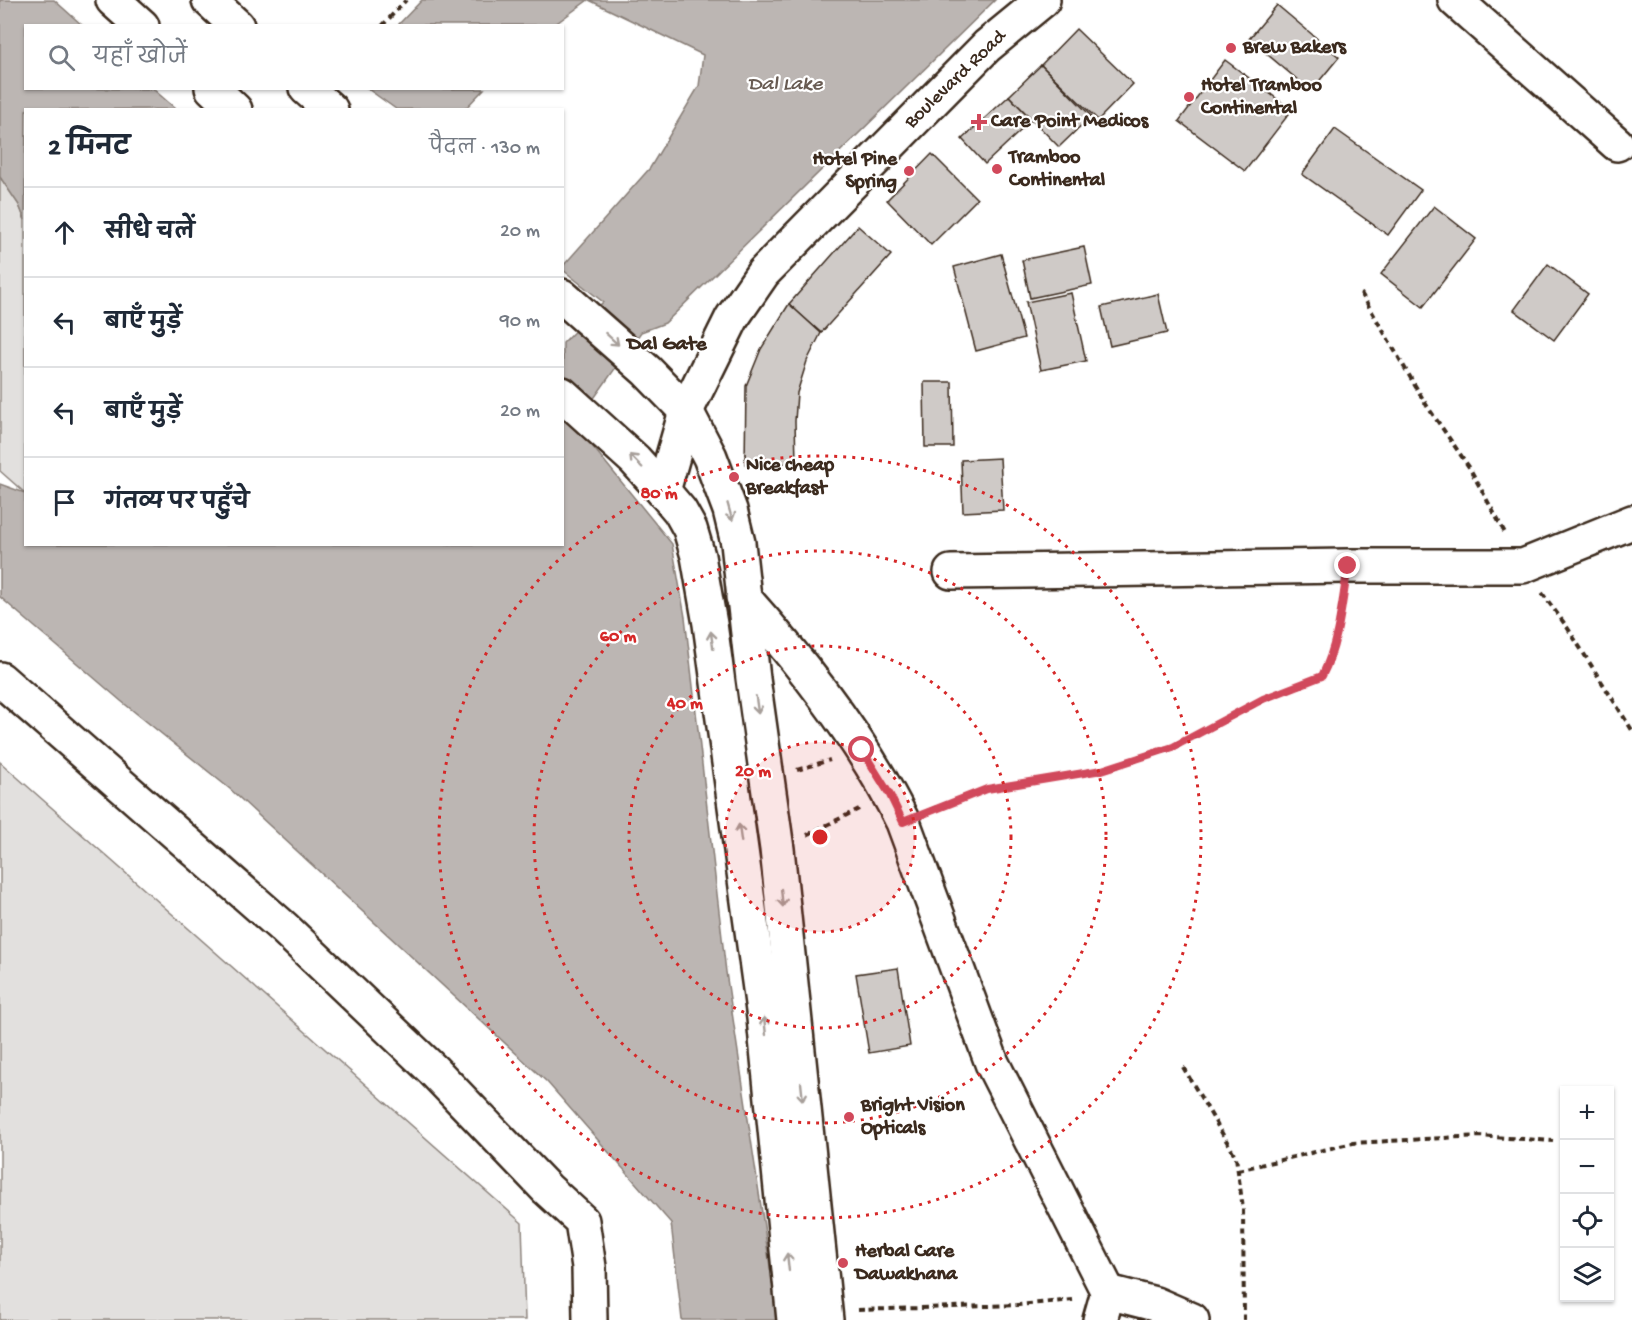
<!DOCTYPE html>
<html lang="hi">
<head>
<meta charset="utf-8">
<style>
	body { margin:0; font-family:"Gochi Hand","Playpen Sans Deva",sans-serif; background:#f2f2f3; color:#1f2937 }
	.controls { position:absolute; right:18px; bottom:18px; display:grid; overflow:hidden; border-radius:0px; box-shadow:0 2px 4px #0004 }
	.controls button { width:54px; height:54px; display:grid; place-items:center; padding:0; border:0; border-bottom:2px solid #e0e1e3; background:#fff; color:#1f2937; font:30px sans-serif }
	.stop { position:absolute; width:18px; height:18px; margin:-14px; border:4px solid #d1495b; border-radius:50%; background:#fff }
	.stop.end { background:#d1495b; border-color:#fff; box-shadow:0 2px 6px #0008 }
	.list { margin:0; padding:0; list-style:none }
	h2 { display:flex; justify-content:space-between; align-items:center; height:78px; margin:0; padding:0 24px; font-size:26px }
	h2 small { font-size:20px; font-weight:400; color:#747a83 }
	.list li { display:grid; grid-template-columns:39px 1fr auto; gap:18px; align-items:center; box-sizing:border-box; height:90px; padding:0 24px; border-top:2px solid #e0e1e3 }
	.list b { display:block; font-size:22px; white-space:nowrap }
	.list em { font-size:20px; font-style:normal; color:#747a83 }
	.icon { flex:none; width:33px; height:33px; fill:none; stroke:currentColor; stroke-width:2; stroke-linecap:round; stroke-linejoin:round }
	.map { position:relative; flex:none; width:1632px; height:1320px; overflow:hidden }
	.search { position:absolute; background:#fff; box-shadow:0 2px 4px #0004; left:24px; top:24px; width:540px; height:66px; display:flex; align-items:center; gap:15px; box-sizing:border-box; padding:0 21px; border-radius:0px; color:#747a83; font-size:22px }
	.panel { position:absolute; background:#fff; box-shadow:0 2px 4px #0004; left:24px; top:108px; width:540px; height:438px; border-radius:0px }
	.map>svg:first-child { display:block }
</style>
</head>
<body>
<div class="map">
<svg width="1632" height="1320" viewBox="0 0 1632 1320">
	<rect width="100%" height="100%" fill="#fff"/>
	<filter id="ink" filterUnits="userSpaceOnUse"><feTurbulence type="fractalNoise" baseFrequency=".0167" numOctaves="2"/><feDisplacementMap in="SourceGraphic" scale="12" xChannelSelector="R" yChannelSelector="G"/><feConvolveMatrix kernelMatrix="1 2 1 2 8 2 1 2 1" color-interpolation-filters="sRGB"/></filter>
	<g filter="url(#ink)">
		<g fill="#e2e0de" stroke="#8e857e" stroke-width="1.5">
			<path d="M0 177 19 205 25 220V493L0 471Z"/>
			<path d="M0 762 522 1223 525 1320H0Z"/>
		</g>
		<g fill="#bcb6b3" stroke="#887e77" stroke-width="1.5">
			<path d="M0 0H54L82 25 26 26V88L153 89 176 109 26 110 25 220 19 205 0 177Z"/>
			<path d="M422 0H588L554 25H398Z"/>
			<path d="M589 0H995L665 323 641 332 575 425 672 544 685 617 726 972 778 1320H682L671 1223 547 1082 230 789 121 701 0 597V484L25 493 26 544H562L563 343 603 302 563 270V266L650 168 699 86 703 55Z"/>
			<path d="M368 89H484L464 110 396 109Z"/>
		</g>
		<g fill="#cfcac7" stroke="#3b2a1e" stroke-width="1.5">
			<path d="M1277 5 1339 57 1311 91 1249 39Z"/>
			<path d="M1076 29 1133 84 1098 120 1041 65Z"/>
			<path d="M1225 60 1292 110 1245 171 1179 121Z"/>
			<path d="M1041 65 1091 116 1059 147 1009 96Z"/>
			<path d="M1009 96 1032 120 985 164 962 139Z"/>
			<path d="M1335 129 1421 190 1388 235 1302 174Z"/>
			<path d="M932 154 977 199 931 245 887 200Z"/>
			<path d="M1434 206 1476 239 1423 307 1381 274Z"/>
			<path d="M858 226 891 255 821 333 789 304Z"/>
			<path d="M1084 247 1092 285 1030 298 1022 260Z"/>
			<path d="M1001 254 1024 338 976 351 954 267Z"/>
			<path d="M1548 264 1588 294 1554 340 1514 310Z"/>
			<path d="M1071 293 1086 361 1041 370 1026 302Z"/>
			<path d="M1158 294 1167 333 1110 346 1101 307Z"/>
			<path d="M789 304 821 333 807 361 797 393 795 421 796 463 745 464 746 386 761 349Z"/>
			<path d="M924 382H952L953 447H925Z"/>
			<path d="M1000 458 1003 510 963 512 961 460Z"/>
			<path d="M898 968 910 1046 869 1053 856 974Z"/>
		</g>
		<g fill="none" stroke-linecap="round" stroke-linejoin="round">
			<defs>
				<g id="minor">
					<path d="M1455 0 1617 144"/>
					<path d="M951 572 1348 566H1523L1632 522"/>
					<path d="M743 597C803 664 863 740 903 822L992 1063 1108 1292"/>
					<path d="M0 679 284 928 433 1070 547 1189 582 1221 589 1267 590 1320"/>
					<path d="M1100 1320 1108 1292 1155 1304 1192 1320"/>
				</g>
				<path id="major" d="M663 491 686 411 732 318 763 273 987 46 1043 0"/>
				<g id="highway">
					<path d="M113 0 142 26"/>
					<path d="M209 0 237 26"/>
					<path d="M212 88 235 110"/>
					<path d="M306 88 331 110"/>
					<path d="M562 296 647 371 686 411 710 457 730 510 738 543 753 679 777 849 826 1320"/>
					<path d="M562 394 635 460 663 491 680 511 690 529 698 556 710 624 764 1018 794 1320"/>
				</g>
			</defs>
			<use href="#minor" stroke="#3b2a1e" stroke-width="38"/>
			<use href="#major" stroke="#3b2a1e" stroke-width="38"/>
			<use href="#highway" stroke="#3b2a1e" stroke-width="38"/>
			<g stroke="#3b2a1e" stroke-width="4" stroke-dasharray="6 4.5" stroke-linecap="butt">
				<path d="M382 26 406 0"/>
				<path d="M1361 293 1427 406 1469 467 1505 533"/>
				<path d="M1542 593 1567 627 1632 730"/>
				<path d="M797 770 830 760"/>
				<path d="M932 810 987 789 1103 770 1173 747 1263 700 1322 676C1335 652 1338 626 1342 599"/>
				<path d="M807 835 859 809"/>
				<path d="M1183 1067 1236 1157 1243 1209 1244 1320"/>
				<path d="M1238 1170 1353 1143 1479 1136 1553 1141"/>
				<path d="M858 1310 1018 1305 1073 1300"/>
			</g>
			<use href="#minor" stroke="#fff" stroke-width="33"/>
			<use href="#major" stroke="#fff" stroke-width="33"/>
			<use href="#highway" stroke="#fff" stroke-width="33"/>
		</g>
		<defs><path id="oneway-shaft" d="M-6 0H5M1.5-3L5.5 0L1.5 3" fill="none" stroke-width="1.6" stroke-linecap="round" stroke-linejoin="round" transform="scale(1.5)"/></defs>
		<g stroke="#a79f9a">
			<use href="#oneway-shaft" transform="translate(612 339) rotate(42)"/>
			<use href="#oneway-shaft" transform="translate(636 461) rotate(-134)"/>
			<use href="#oneway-shaft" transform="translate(730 512) rotate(74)"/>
			<use href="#oneway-shaft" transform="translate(712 640) rotate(-98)"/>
			<use href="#oneway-shaft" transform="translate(757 705) rotate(82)"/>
			<use href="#oneway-shaft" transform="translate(740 833) rotate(-98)"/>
			<use href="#oneway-shaft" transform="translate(782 898) rotate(84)"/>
			<use href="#oneway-shaft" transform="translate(765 1026) rotate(-96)"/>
			<use href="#oneway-shaft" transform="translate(802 1092) rotate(84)"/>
			<use href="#oneway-shaft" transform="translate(788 1262) rotate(-96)"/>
		</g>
	</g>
	<g fill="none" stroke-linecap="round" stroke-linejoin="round" filter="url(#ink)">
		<path stroke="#d1495b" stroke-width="8" d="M862 750 890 795 903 822 987 789 1102 770 1173 747 1263 699 1322 676C1339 643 1342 602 1348 566"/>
	</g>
	<circle cx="820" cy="837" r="95" fill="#d62828" fill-opacity=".12"/>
	<g fill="none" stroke="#d62828" stroke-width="3" stroke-dasharray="3 6">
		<circle cx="820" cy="837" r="95"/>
		<circle cx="820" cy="837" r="191"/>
		<circle cx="820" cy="837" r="286"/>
		<circle cx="820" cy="837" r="381"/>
	</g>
	<g fill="#d1495b" stroke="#fff" stroke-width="2">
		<circle cx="1231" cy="48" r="6"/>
		<circle cx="1189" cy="97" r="6"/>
		<path d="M976 113h6v6h6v6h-6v6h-6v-6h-6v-6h6z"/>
		<circle cx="997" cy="169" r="6"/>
		<circle cx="909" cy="171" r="6"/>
		<circle cx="734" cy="477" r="6"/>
		<circle cx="849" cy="1117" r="6"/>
		<circle cx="843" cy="1263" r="6"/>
	</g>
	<g text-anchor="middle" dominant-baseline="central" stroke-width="4.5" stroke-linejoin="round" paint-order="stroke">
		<g font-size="20" font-weight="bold" fill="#3b2a1e" stroke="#fff" text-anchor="start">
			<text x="1243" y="48">Brew Bakers</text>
			<text x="1201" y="86">Hotel Tramboo<tspan x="1201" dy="23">Continental</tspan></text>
			<text x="991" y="122">Care Point Medicos</text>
			<text x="1009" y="158">Tramboo<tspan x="1009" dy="23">Continental</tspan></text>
			<text x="897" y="160" text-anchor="end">Hotel Pine<tspan x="897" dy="23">Spring</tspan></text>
			<text x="746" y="466">Nice cheap<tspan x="746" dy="23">Breakfast</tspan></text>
			<text x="861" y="1106">Bright Vision<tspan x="861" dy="23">Opticals</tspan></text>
			<text x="855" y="1252">Herbal Care<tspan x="855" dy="23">Dawakhana</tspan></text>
		</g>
		<g font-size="20" fill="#3b2a1e" stroke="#fff">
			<text transform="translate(956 80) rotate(-44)">Boulevard Road</text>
		</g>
		<g font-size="21" font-style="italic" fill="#685b52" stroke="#fff">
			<text x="785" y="85">Dal Lake</text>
		</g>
		<g font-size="21" font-weight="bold" fill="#3b2a1e" stroke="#fff">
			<text x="667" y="345">Dal Gate</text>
		</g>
	</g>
	<circle cx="820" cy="837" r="9" fill="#d62828" stroke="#fff" stroke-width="3"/>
	<g font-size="18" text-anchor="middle" font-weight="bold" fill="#d62828" stroke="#fff" stroke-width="4.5" stroke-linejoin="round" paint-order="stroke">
		<text x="659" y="498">80 m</text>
		<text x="618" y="641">60 m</text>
		<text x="685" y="708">40 m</text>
		<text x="753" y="776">20 m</text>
	</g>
</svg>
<div class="controls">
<button>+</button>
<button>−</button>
<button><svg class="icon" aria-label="locate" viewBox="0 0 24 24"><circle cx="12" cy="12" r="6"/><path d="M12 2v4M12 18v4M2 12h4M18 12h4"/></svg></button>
<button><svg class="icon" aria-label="layers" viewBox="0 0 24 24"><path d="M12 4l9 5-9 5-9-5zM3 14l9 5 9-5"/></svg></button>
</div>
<div class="stop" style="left:862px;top:750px"></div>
<div class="stop end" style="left:1348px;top:566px"></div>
<div class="search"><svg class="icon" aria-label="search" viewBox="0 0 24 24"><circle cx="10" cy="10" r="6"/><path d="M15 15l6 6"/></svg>यहाँ खोजें</div>
<section class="panel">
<h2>2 मिनट<small>पैदल · 130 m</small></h2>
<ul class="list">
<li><svg class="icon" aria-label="ahead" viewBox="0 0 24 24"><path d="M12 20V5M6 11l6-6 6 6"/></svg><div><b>सीधे चलें</b></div><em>20 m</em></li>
<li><svg class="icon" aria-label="left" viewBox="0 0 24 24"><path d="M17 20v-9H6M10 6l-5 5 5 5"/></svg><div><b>बाएँ मुड़ें</b></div><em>90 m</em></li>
<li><svg class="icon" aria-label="left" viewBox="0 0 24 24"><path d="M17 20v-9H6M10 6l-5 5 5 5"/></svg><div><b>बाएँ मुड़ें</b></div><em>20 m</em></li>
<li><svg class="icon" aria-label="arrive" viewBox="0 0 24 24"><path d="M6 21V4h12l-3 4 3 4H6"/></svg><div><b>गंतव्य पर पहुँचे</b></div></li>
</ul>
</section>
</div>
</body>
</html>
